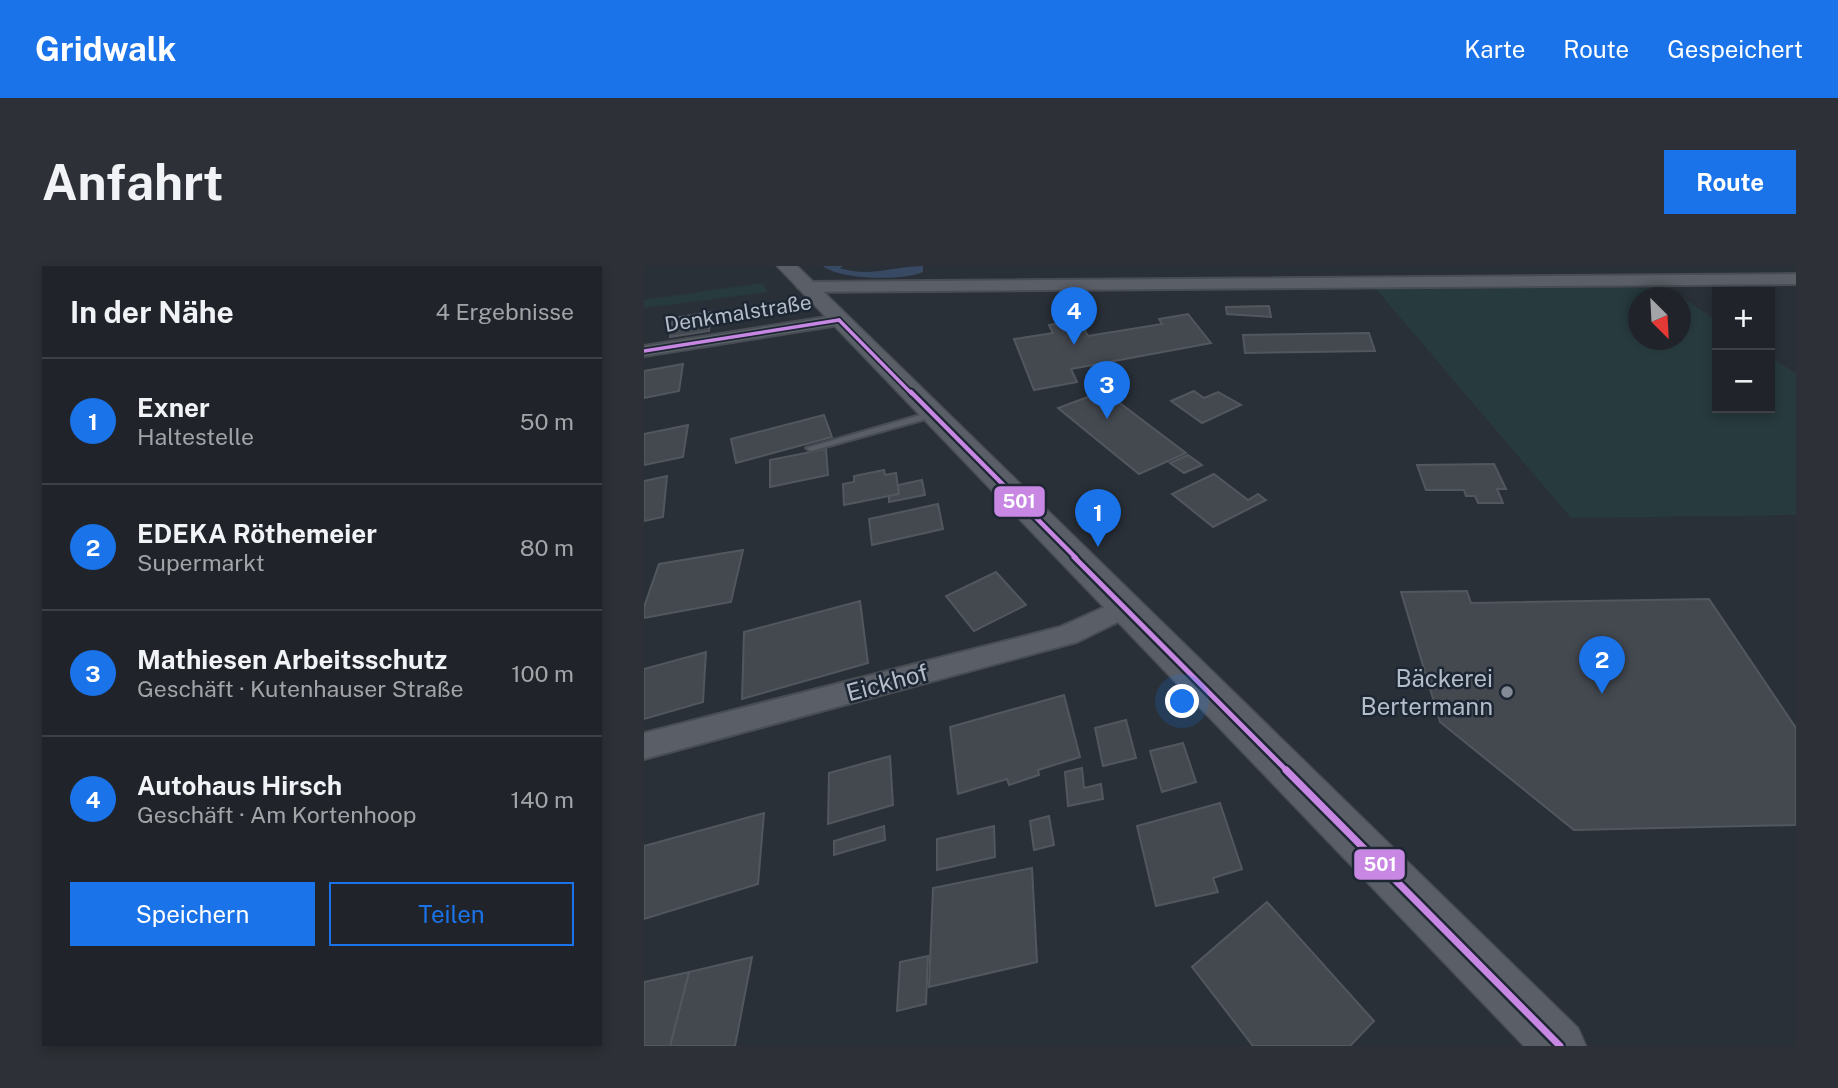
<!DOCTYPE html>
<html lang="de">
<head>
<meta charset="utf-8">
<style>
	body { margin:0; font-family:"Public Sans",sans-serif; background:#2d3036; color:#f1f3f6 }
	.controls { position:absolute; right:21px; top:21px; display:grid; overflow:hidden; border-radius:0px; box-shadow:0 4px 10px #0003 }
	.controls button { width:63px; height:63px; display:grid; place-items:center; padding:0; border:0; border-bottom:2px solid #3d4147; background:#20242a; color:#f1f3f6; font:35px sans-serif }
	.compass { position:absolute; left:984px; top:21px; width:63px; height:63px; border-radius:50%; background:#20242a; box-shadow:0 4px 10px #0003; rotate:156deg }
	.you { position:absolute; left:539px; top:436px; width:24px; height:24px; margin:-18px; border:5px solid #fff; border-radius:50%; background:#1a73e8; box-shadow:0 0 0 10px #1a73e833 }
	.badge { display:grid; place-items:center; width:46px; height:46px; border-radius:50%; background:#1a73e8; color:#fff; font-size:23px; font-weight:700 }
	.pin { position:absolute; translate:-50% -58px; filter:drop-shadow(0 2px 4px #0008) }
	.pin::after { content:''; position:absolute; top:37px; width:24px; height:21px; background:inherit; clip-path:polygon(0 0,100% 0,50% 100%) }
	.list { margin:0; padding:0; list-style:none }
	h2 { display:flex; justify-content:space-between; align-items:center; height:91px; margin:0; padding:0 28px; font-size:30px }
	h2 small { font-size:23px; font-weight:400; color:#a2a4a8 }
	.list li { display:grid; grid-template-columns:46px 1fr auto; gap:21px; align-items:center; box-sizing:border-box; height:126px; padding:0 28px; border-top:2px solid #3d4147 }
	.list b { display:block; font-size:26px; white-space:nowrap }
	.list p { margin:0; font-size:23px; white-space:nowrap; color:#a2a4a8 }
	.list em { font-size:23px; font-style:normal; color:#a2a4a8 }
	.actions { display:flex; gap:14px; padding:21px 28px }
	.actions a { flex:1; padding:16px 0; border:2px solid #1a73e8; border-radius:0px; text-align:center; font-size:24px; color:#1a73e8 }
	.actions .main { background:#1a73e8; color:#fff }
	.map { position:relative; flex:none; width:1152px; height:780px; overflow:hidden; border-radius:0px }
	header { display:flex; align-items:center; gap:42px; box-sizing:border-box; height:98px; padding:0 35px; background:#1a73e8; color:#fff }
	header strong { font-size:33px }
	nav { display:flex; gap:38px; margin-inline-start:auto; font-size:24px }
	.intro { display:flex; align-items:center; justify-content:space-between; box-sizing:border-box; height:168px; padding:0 42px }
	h1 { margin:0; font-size:49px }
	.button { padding:18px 32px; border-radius:0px; background:#1a73e8; color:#fff; font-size:24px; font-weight:700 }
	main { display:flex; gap:42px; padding:0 42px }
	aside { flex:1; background:#20242a; border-radius:0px; box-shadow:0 4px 10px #0003 }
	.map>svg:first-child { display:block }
</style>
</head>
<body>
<header>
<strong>Gridwalk</strong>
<nav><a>Karte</a><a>Route</a><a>Gespeichert</a></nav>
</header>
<div class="intro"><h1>Anfahrt</h1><a class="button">Route</a></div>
<main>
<aside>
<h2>In der Nähe<small>4 Ergebnisse</small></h2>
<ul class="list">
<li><span class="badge">1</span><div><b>Exner</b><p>Haltestelle</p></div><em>50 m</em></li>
<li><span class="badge">2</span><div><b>EDEKA Röthemeier</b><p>Supermarkt</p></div><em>80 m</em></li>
<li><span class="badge">3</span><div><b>Mathiesen Arbeitsschutz</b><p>Geschäft · Kutenhauser Straße</p></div><em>100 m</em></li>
<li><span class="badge">4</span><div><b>Autohaus Hirsch</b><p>Geschäft · Am Kortenhoop</p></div><em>140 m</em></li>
</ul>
<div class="actions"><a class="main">Speichern</a><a>Teilen</a></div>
</aside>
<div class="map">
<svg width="1152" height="780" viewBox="0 0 1152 780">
	<rect width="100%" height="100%" fill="#2a3038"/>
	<g fill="#273a3e" fill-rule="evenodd">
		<path d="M118 17 124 26 0 42V34Z"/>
		<path d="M1022 20 1073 55V142H1126V90L1152 108V249L927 252 731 22ZM994 32H1036V74H994Z"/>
	</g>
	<path fill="#384963" d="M179 0H199L196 2C224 12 251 0 279 0V6C260 15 195 14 179 0Z"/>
	<g fill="#444950" stroke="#52575f" stroke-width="2">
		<path d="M625 40 627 51 583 48 582 41Z"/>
		<path d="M67 46 65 65 26 71 29 52Z"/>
		<path d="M544 48 567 77 427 103 433 116 390 124 370 73 409 67 405 59 435 54 444 70 518 58 515 53Z"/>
		<path d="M725 67 731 85 601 87 599 69Z"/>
		<path d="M39 98 35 125 0 132V105Z"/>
		<path d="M460 125 542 187 495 208 414 142Z"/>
		<path d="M550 125 560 132 574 126 597 139 558 157 527 135Z"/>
		<path d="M180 149 188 171 92 197 87 173Z"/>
		<path d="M44 159 39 191 0 199V168Z"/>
		<path d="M182 183 184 209 126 221V194Z"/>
		<path d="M544 189 558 199 540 207 526 197Z"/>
		<path d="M850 198 862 223H853L859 237H834L831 230H822L820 224H782L773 199Z"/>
		<path d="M240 204 241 209 252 207 255 228 200 239 199 218 210 216V210Z"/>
		<path d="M570 208 604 234 614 228 622 234 569 261 528 228Z"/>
		<path d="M23 210 19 251 0 255V215Z"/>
		<path d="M278 214 281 229 245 236V230L255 228 254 219Z"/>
		<path d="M294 238 299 263 228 279 225 253Z"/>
		<path d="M99 284 87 336 0 352V341L15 298Z"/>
		<path d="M352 306 382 339 330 365 302 330Z"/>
		<path d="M823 325 827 337 1065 333 1152 462V559L930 564 796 456 757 326Z"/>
		<path d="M216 335 224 397 98 433 100 366Z"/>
		<path d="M62 386 59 436 0 453V403Z"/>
		<path d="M420 429 436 491 394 504 395 509 365 519 363 513 314 528 306 461Z"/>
		<path d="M482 454 492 492 459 500 451 462Z"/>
		<path d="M539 477 552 516 518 526 506 485Z"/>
		<path d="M246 490 249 539 184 558 185 507Z"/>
		<path d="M438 502 440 522 457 518 459 533 424 540 421 506Z"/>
		<path d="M576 537 598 603 569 612 574 626 512 640 493 560Z"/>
		<path d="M120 547 114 618 0 653V580Z"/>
		<path d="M405 550 410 579 390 584 386 555Z"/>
		<path d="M240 560 241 574 190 589V575Z"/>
		<path d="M350 560 351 591 293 604V573Z"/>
		<path d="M388 602 393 696 285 721 289 622Z"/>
		<path d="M623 636 730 755 706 780H609L548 701Z"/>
		<path d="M284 690 282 738 253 745 256 696Z"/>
		<path d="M108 691 91 780H26L45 706Z"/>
		<path d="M45 706 26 780H0V716Z"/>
	</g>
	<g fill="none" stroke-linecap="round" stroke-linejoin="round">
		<defs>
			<path id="service" d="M290 145 293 146V150L167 185 162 182Z"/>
			<g id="minor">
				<path d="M1152 8V18L161 26 153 21 161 16Z"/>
				<path d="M195 49 201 50 203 54 201 58 0 90V80Z"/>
				<path d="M481 332 490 334 494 341 490 348 433 376 0 493V467L416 361Z"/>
			</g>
			<path id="tertiary" d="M133 0H153L934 762 942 780H880Z"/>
		</defs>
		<use href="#service" stroke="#484c53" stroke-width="4"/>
		<use href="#minor" stroke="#484c53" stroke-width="4"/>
		<use href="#tertiary" stroke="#484c53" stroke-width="3"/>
		<use href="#service" fill="#5a5e66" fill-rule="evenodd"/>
		<use href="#minor" fill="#5a5e66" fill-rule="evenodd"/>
		<use href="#tertiary" fill="#5a5e66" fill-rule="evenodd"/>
		<defs>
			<g id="bus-1-far3">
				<path d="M195 54 268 128"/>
				<path d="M0 85 195 54"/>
			</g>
			<path id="bus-1-far2" d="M267 126 432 292"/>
			<path id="bus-1-far1" d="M430 291 643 505"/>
			<path id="bus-1" d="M642 504 916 780"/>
		</defs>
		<use href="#bus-1-far3" stroke="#1d2633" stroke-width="7"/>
		<use href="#bus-1-far2" stroke="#1d2633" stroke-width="9"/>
		<use href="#bus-1-far1" stroke="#1d2633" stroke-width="10"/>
		<use href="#bus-1" stroke="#1d2633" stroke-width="12"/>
		<use href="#bus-1-far3" stroke="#c787e3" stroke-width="3.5"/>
		<use href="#bus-1-far2" stroke="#c787e3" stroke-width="4.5"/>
		<use href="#bus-1-far1" stroke="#c787e3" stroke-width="5"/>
		<use href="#bus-1" stroke="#c787e3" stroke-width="7"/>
	</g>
	<circle fill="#848b96" stroke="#1d2633" stroke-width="2.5" cx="863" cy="426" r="7"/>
	<g text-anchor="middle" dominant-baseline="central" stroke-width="5" stroke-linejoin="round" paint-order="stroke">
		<g font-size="21" fill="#b4bcc9" stroke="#1d2633">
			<text transform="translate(94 47) rotate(-9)">Denkmalstraße</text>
		</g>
		<g font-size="24" fill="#b4bcc9" stroke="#1d2633" text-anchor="end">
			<text x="849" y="412">Bäckerei<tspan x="849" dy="28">Bertermann</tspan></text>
		</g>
		<g font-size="24" fill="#b4bcc9" stroke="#1d2633">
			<text transform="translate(243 416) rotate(-15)">Eickhof</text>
		</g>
	</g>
	<g stroke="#1d2633" stroke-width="2.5">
		<rect x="349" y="219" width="53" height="33" rx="7" fill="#c787e3"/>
		<rect x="709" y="582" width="53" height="33" rx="7" fill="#c787e3"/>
	</g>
	<g font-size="19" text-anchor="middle" font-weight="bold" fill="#fff">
		<text x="375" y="242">501</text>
		<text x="736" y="605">501</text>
	</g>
</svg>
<div class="controls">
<button>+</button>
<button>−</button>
</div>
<svg class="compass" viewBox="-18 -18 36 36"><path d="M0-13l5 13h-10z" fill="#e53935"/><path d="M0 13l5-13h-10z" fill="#a2a4a8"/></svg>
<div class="you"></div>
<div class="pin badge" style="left:454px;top:281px">1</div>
<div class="pin badge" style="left:958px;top:428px">2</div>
<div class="pin badge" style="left:463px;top:153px">3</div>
<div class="pin badge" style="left:430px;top:79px">4</div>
</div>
</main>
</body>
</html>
